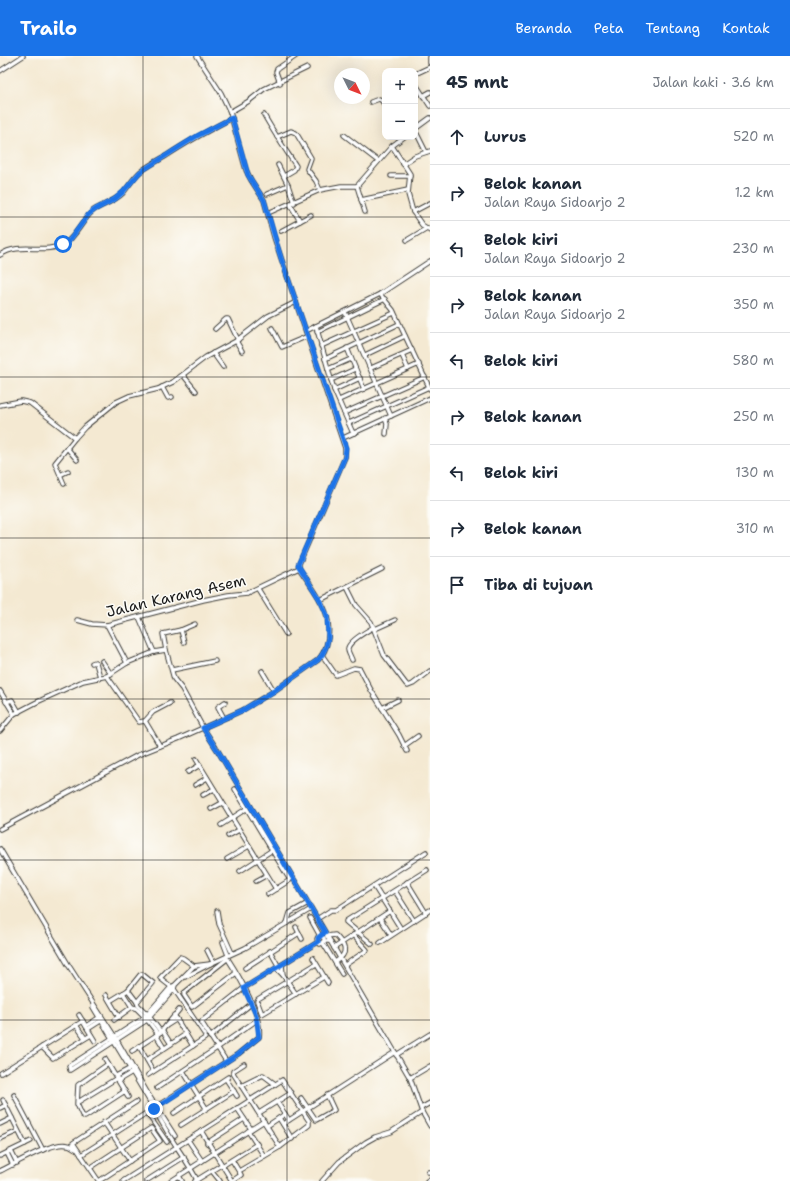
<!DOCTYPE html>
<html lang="id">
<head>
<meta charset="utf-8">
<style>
	body { margin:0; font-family:"Shantell Sans",sans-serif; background:#f2f2f3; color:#1f2937 }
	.controls { position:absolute; right:12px; top:12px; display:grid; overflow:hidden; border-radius:8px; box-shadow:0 4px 16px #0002 }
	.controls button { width:36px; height:36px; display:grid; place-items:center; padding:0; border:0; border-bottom:1px solid #e0e1e3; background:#fff; color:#1f2937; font:20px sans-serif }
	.compass { position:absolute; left:334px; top:12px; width:36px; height:36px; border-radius:50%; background:#fff; box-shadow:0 4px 16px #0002; rotate:132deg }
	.stop { position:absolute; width:12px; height:12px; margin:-9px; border:3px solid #1a73e8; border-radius:50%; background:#fff }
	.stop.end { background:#1a73e8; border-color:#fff; box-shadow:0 1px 4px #0008 }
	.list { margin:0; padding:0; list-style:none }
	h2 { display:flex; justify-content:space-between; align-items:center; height:52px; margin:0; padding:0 16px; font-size:17px }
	h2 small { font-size:13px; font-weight:400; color:#747a83 }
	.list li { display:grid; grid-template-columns:26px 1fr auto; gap:12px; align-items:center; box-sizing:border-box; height:56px; padding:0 16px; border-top:1px solid #e0e1e3 }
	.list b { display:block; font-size:15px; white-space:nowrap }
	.list p { margin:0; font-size:13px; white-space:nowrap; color:#747a83 }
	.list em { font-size:13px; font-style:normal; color:#747a83 }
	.icon { flex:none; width:22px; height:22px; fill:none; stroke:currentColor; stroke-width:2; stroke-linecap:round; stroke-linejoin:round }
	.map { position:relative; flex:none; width:430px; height:1125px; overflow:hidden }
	header { display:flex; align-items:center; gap:24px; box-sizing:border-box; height:56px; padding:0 20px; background:#1a73e8; color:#fff }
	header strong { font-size:19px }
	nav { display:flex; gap:22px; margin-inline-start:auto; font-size:14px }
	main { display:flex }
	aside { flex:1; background:#fff }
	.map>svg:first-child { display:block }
</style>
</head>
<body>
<header>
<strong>Trailo</strong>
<nav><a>Beranda</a><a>Peta</a><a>Tentang</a><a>Kontak</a></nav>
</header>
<main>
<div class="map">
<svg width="430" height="1125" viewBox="0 0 430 1125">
	<rect width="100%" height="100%" fill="#fdfcf7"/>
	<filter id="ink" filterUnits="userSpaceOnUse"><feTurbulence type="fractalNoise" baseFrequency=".025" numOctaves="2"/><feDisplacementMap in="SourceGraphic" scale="8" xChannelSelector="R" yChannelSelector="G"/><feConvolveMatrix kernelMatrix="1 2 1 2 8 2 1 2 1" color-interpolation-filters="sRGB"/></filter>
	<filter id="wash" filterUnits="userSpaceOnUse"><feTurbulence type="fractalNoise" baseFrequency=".012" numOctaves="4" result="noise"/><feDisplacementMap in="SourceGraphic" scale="16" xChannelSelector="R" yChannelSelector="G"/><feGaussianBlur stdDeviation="0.9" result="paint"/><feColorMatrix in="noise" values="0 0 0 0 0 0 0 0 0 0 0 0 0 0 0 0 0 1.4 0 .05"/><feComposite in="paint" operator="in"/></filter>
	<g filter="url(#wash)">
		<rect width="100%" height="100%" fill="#f4e9d2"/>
	</g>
	<g filter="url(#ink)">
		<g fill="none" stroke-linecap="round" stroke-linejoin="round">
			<defs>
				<g id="minor">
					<path d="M430 1V7"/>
					<path d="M0 15 23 0"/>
					<path d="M415 18 430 11"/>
					<path d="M280 27 276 16 277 13 296 0"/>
					<path d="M415 27 430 50"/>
					<path d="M423 40 430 36"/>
					<path d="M371 46 379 43 381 44 385 49"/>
					<path d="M230 56 249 45 264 33 307 12"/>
					<path d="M264 59C274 77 285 93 296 110L294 114 284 120"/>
					<path d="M415 73 430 62"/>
					<path d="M415 77 417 78 426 96"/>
					<path d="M344 79 378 105"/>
					<path d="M277 81 291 75 296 77 311 102 307 113 316 125 320 134"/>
					<path d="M392 90 410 118 408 138 413 156 422 169 430 174"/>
					<path d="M403 108 415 100 430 95"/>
					<path d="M391 120H410"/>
					<path d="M288 129 294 147"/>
					<path d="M357 130 365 156"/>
					<path d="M267 138 288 129 278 109"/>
					<path d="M361 144 408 134"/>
					<path d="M290 148 300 165"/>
					<path d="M413 156 430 147"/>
					<path d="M268 157 320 134 341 130H357L392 90 404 81"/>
					<path d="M281 175 311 159"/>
					<path d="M407 184 427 172"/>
					<path d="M0 199C21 185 43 199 64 188 77 181 82 163 94 154 104 148 115 145 123 137 129 130 133 122 140 116 148 110 157 105 166 100 187 86 209 74 232 62"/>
					<path d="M380 238 393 254 430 333"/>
					<path d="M345 256 391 360"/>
					<path d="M316 270 334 334 352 375 354 377"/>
					<path d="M272 272 282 291 308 280"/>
					<path d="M215 273 226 263H228L238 284"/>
					<path d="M306 275 380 238 430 205"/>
					<path d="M317 276 385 243"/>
					<path d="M236 285 242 295"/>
					<path d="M321 290 394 257"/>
					<path d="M347 292 364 333"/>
					<path d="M213 297 223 311"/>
					<path d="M365 299 405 280"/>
					<path d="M402 299 408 313"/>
					<path d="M325 303 399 268"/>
					<path d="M371 312 412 294"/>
					<path d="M328 313 351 303"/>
					<path d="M183 319 196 335"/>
					<path d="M331 324 355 313"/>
					<path d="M162 331 168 342 172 341"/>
					<path d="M334 334 360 322"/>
					<path d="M339 344 419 308"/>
					<path d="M0 349 21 345 30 347 75 382 85 371 116 346 129 340 158 333 173 326 206 301 236 285 268 260 296 246"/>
					<path d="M344 357 425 321"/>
					<path d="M385 362 387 368 386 378"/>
					<path d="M349 367 429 331"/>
					<path d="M343 382 430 342"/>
					<path d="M67 392 77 404"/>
					<path d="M60 419 68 415"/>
					<path d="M64 428 55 407 75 382"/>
					<path d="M347 531 356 549 371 566 384 599 406 628 408 630 413 628 430 615"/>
					<path d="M258 533 286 578"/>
					<path d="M320 544 382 513"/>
					<path d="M139 561 154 596"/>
					<path d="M77 564 92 568 107 569 203 544 228 539 247 537 299 512"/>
					<path d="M195 568 181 574 163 578 166 594 174 623 182 633 202 670 218 695 308 847 410 1022 422 1056 430 1070"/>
					<path d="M107 569 127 607"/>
					<path d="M375 573 395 564"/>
					<path d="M181 574 184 586"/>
					<path d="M322 599 336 619 354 612 360 613 371 634 399 679 407 695"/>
					<path d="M352 604C351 601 347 595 348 592 350 584 367 575 374 571"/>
					<path d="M102 605 111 618"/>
					<path d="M92 607 95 606 96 607 100 621"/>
					<path d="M172 614 215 605"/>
					<path d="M262 615 274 635"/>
					<path d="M107 620 139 666 145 665 153 656 170 647"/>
					<path d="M0 635 14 658"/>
					<path d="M6 646 12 644 19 656"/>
					<path d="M382 652 398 644"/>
					<path d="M224 662 218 651 225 646"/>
					<path d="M145 665 160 690"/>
					<path d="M0 675 14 658 37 646 83 625 107 620 127 607 154 596 166 594"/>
					<path d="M404 690 418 680"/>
					<path d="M196 703 232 762 246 753"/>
					<path d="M188 716 200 709"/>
					<path d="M195 729 207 722"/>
					<path d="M235 733 290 824 268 838"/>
					<path d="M203 739 214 733"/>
					<path d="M211 753 222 747"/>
					<path d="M221 769 232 762 276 833"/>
					<path d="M0 773 138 699 178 683 243 654 274 635 318 604C329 593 331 572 326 557 321 541 308 526 299 512V508L345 401V392L274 181 264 144 251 124 246 114 230 56 221 37 197 0"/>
					<path d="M228 780 239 774"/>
					<path d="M0 793 69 910 115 981 148 1038 175 1080"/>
					<path d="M227 803 249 790"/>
					<path d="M240 815 274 793"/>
					<path d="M256 825 267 819"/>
					<path d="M407 826 426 857"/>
					<path d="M374 830 401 873"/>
					<path d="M395 835 414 865"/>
					<path d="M217 855 219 868 232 897"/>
					<path d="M310 862 320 880"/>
					<path d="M380 862 391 879"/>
					<path d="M317 863 331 854H336L426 796"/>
					<path d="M287 867 290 857 308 847"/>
					<path d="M296 871 302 883"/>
					<path d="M327 880 335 879C345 889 350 897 335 906"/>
					<path d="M324 885V882L321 880 318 881 317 883 318 886 320 888 324 885H330"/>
					<path d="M223 886 228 899"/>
					<path d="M323 887 342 918"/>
					<path d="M380 887 430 854"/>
					<path d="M372 888 346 866V865L427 814"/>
					<path d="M334 892 390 855"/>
					<path d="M207 894 213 906"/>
					<path d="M270 895 279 911"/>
					<path d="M313 902 328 927"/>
					<path d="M316 908 258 943 257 945 262 958 324 921"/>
					<path d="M345 909 367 894 353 879"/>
					<path d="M245 912 299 877"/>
					<path d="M277 913 283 919 282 909"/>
					<path d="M283 919 296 938"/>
					<path d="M185 921 210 908 245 892 311 853"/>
					<path d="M175 929 174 933 147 964 70 1014 69 1010 145 961 171 931 175 929 194 910 210 908"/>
					<path d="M128 934 137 946 138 949 148 959 161 976"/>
					<path d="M123 937 132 951 136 952 145 961 158 978"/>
					<path d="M106 939 119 961"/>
					<path d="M110 945 128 934 140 919 142 918 153 927 137 946"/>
					<path d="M93 948V951C117 991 142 1031 165 1072 175 1090 188 1106 197 1124"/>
					<path d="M79 959 95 985"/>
					<path d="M174 959 193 990"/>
					<path d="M114 964 132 951"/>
					<path d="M76 969 85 982"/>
					<path d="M86 970 100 961"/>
					<path d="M166 970 177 963"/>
					<path d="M88 973 102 964"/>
					<path d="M162 974 171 988"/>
					<path d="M156 979 164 992"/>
					<path d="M210 981 251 948"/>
					<path d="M139 990 153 1015"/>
					<path d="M42 991 53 1002 91 979"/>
					<path d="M132 995 161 976 179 954"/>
					<path d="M396 999 430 978"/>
					<path d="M105 1003 128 1041"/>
					<path d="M147 1004 186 978"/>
					<path d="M226 1005 202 967V965L244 932 318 886"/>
					<path d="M108 1008 78 1029 77 1048 82 1059 85 1061 125 1035"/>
					<path d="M244 1008 233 1015V1017L280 1091"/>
					<path d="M183 1015 206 1052"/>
					<path d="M1 1017 83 965"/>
					<path d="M148 1019 205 982V979L174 933 160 922 180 901 183 902 194 910"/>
					<path d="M116 1020 131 1012"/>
					<path d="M410 1022 430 1010"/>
					<path d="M226 1023 237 1040"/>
					<path d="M119 1024 134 1015"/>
					<path d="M241 1030 263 1019 275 1028"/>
					<path d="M157 1032 217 992 257 964"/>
					<path d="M14 1039 43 1094"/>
					<path d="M301 1042 316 1064 334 1054 327 1039"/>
					<path d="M3 1044 25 1088"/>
					<path d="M78 1046 117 1022"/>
					<path d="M277 1046 289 1064"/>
					<path d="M0 1052 6 1049"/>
					<path d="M237 1052 251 1073"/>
					<path d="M421 1052 430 1047"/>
					<path d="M147 1057 167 1086"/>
					<path d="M174 1057 228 1021"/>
					<path d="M259 1057 291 1037"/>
					<path d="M279 1062 292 1083"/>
					<path d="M104 1066 130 1105"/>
					<path d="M0 1068 12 1062"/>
					<path d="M283 1068 395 996"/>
					<path d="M181 1069 234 1035"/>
					<path d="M267 1070 285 1058"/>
					<path d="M201 1075 232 1125 241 1119 232 1104"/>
					<path d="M248 1075 264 1100"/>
					<path d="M0 1083 18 1075"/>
					<path d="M188 1084 202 1105"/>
					<path d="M207 1087 244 1063"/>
					<path d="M11 1095 17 1107"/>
					<path d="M7 1097 13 1109"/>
					<path d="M81 1099 238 998 259 981C263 961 239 920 228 903H227L184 937V939L192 951 236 917"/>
					<path d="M0 1100 31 1085"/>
					<path d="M222 1110 257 1088"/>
					<path d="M90 1112 151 1072 160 1085 99 1125 98 1124 73 1087 136 1046"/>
					<path d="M0 1115C15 1108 52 1085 68 1089 71 1089 73 1092 76 1093"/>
					<path d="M212 1115 220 1125"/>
					<path d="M428 1116H430"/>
					<path d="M179 1120 182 1125"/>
					<path d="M123 1125 282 1024 309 1065V1069L280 1091 239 1115"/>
					<path d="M146 1125 184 1101"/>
					<path d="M171 1125 264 1065"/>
					<path d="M195 1125 221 1109"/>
					<path d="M322 1125 339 1106 366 1086 375 1081 391 1076 422 1056"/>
					<path d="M427 1125 430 1123"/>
				</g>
			</defs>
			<use href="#minor" stroke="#3c3b37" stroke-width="5.5"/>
			<use href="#minor" stroke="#fff" stroke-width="3.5"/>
		</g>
	</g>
	<g fill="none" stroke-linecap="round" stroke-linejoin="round" filter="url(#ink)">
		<path stroke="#1a73e8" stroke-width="5" d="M63 188 69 185 89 158 96 153 115 143 123 136 140 116 197 80 232 62 248 119 264 144 281 202 346 392 345 401 298 509 320 544 327 559 328 582 326 591 322 599 318 604 274 635 243 654 203 672 218 695 325 876 318 882V886L244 932 256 959 259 981 238 998 154 1053"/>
	</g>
	<path fill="none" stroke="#1c1c1c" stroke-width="1" stroke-opacity="0.55" d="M143 0V1125M287 0V1125M0 161H430M0 321H430M0 482H430M0 643H430M0 804H430M0 964H430"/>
	<g text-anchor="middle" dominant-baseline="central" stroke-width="3" stroke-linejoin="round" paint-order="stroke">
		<g font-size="15" fill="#1c1c1c" stroke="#fdfcf7">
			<text transform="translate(176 540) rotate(-13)">Jalan Karang Asem</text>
		</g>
	</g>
</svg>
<div class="controls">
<button>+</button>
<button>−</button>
</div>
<svg class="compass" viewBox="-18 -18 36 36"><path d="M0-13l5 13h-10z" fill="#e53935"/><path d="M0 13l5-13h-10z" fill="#747a83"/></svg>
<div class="stop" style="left:63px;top:188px"></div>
<div class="stop end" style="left:154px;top:1053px"></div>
</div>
<aside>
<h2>45 mnt<small>Jalan kaki · 3.6 km</small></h2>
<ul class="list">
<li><svg class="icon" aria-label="ahead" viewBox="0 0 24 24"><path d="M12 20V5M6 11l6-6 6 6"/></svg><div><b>Lurus</b></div><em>520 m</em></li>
<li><svg class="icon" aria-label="right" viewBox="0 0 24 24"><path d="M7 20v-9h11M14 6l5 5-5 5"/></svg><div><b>Belok kanan</b><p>Jalan Raya Sidoarjo 2</p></div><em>1.2 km</em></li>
<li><svg class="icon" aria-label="left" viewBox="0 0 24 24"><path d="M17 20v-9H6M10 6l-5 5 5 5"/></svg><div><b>Belok kiri</b><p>Jalan Raya Sidoarjo 2</p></div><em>230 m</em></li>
<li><svg class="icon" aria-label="right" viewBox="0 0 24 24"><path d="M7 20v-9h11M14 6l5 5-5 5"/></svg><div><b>Belok kanan</b><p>Jalan Raya Sidoarjo 2</p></div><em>350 m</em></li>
<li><svg class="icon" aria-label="left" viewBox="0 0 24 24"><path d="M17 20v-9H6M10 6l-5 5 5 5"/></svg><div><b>Belok kiri</b></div><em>580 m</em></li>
<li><svg class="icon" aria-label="right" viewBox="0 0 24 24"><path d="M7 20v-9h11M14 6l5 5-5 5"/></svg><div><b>Belok kanan</b></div><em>250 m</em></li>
<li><svg class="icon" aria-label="left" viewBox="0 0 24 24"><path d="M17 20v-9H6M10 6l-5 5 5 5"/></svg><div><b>Belok kiri</b></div><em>130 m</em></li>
<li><svg class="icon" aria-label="right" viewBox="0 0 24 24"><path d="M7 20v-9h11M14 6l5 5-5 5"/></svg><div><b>Belok kanan</b></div><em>310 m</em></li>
<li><svg class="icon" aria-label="arrive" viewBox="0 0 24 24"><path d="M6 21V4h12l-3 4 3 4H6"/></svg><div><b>Tiba di tujuan</b></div></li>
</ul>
</aside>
</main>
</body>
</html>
